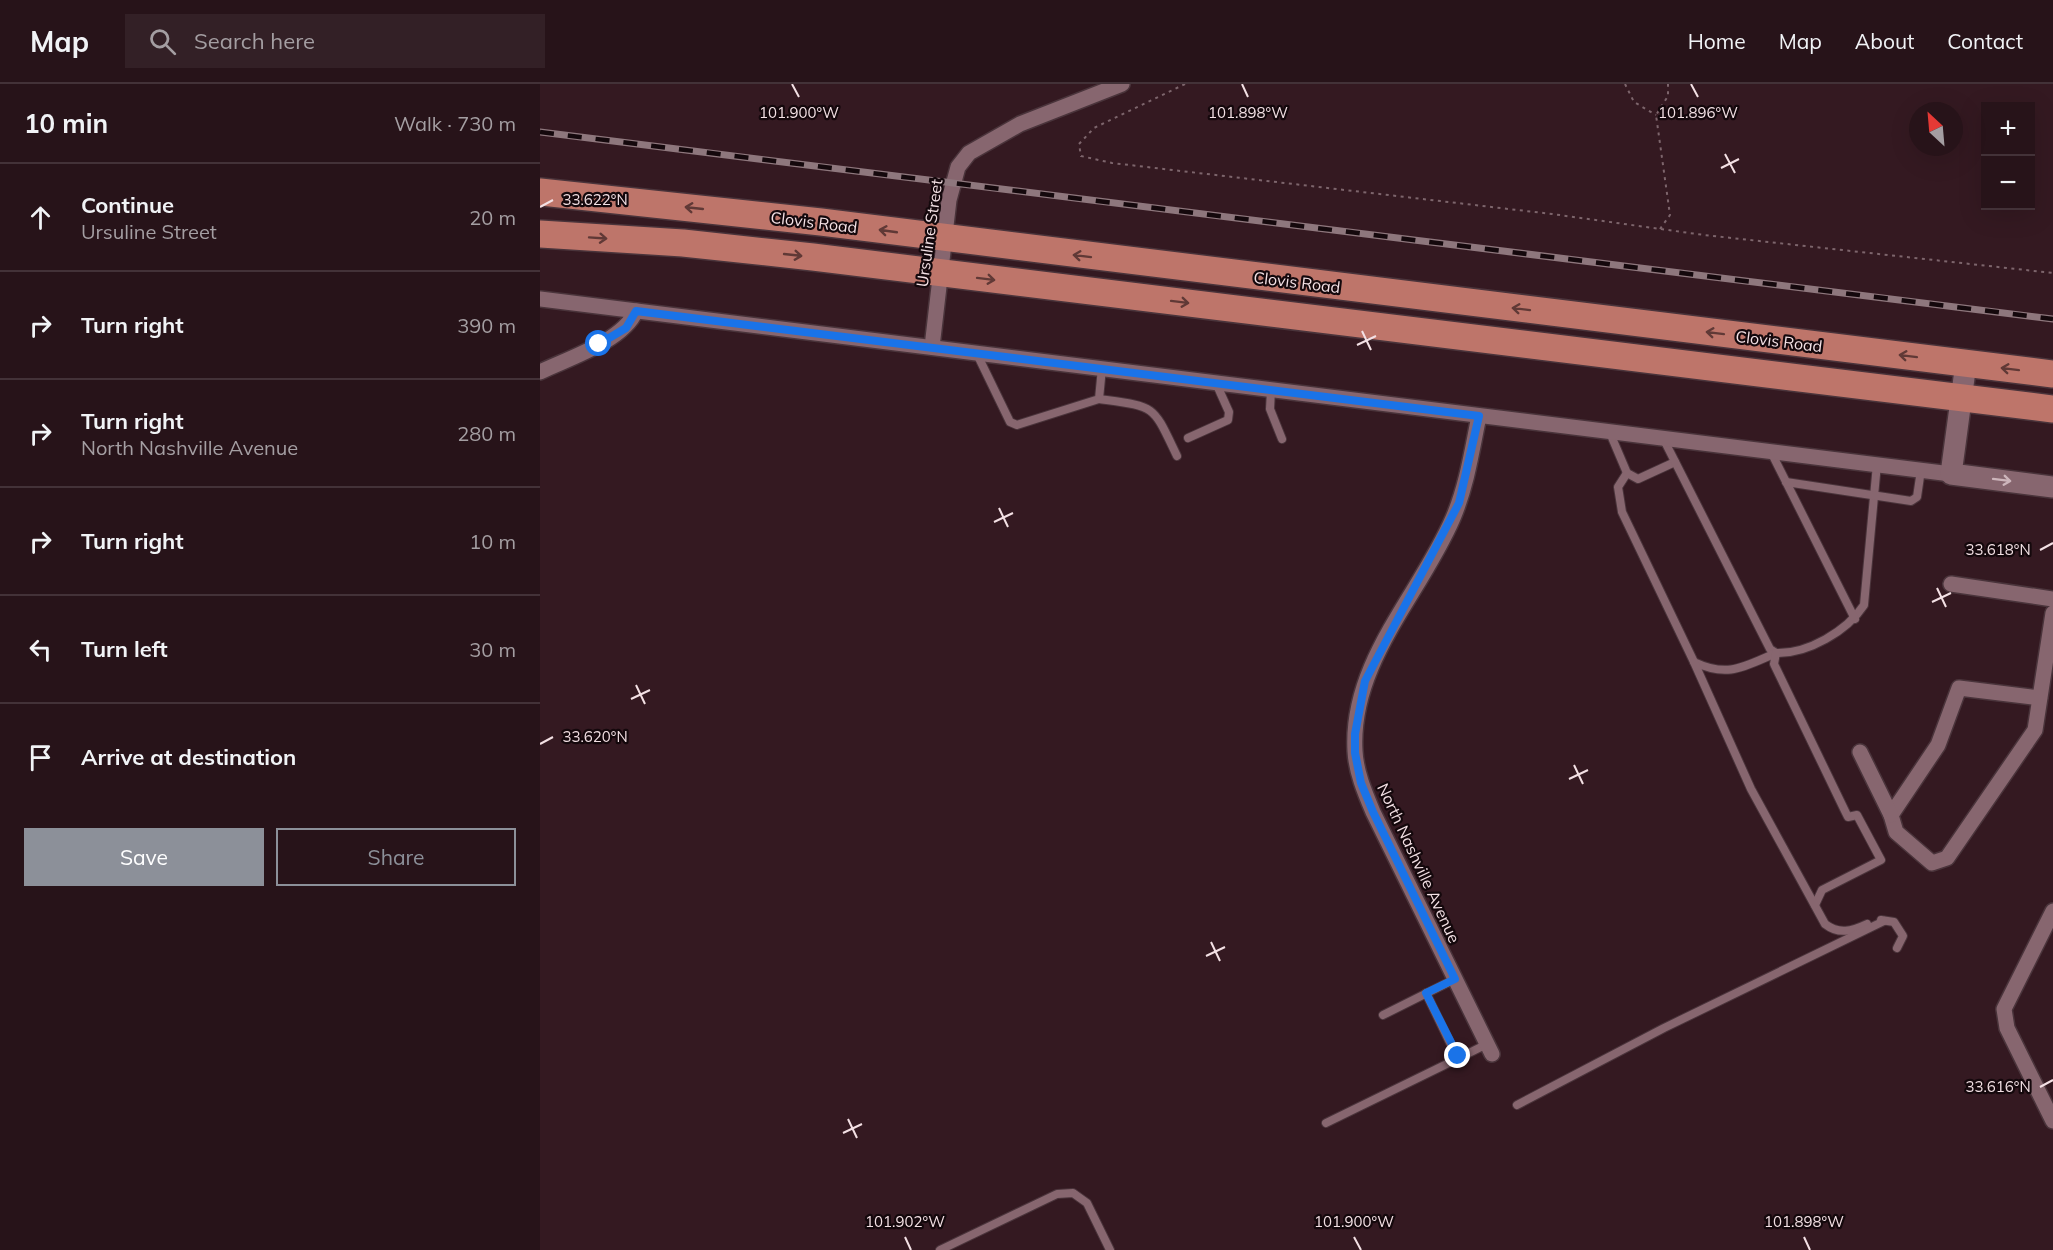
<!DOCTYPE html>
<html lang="en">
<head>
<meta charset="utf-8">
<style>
	body { margin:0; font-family:Mulish,sans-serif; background:#332026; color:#f1f3f6 }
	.controls { position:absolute; right:18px; top:18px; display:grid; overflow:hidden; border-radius:0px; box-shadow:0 6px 24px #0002 }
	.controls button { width:54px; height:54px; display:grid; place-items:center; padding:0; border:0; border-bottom:2px solid #433238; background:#271319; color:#f1f3f6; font:30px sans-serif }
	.compass { position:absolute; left:1369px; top:18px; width:54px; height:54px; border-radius:50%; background:#271319; box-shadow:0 6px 24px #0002; rotate:334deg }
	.stop { position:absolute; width:18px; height:18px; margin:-14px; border:4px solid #1a73e8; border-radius:50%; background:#fff }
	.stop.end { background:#1a73e8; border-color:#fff; box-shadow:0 2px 6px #0008 }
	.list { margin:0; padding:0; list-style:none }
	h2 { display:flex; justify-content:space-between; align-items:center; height:78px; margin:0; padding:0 24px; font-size:26px }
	h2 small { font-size:20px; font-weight:400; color:#a49ea2 }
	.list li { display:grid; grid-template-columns:39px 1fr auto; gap:18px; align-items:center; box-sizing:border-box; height:108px; padding:0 24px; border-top:2px solid #433238 }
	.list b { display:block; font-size:22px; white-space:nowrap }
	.list p { margin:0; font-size:20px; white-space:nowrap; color:#a49ea2 }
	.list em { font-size:20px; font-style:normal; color:#a49ea2 }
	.actions { display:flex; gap:12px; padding:18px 24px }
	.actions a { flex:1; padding:14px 0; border:2px solid #8c9099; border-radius:0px; text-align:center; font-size:21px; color:#8c9099 }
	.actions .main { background:#8c9099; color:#fff }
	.icon { flex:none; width:33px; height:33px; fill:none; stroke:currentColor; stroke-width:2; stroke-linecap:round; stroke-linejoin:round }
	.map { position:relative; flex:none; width:1513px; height:1166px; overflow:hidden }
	header { display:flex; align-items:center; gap:36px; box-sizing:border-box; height:84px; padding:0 30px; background:#271319; border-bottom:2px solid #433238 }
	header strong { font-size:28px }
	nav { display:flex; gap:33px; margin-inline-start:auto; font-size:21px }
	.search { width:420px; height:54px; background:#332026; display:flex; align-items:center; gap:15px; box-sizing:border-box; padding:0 21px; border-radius:0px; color:#a49ea2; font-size:22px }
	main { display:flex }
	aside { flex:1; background:#271319 }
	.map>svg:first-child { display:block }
</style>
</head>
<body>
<header>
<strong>Map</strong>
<div class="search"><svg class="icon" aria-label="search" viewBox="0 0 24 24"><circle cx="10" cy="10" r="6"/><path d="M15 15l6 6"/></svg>Search here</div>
<nav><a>Home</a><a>Map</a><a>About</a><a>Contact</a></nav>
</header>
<main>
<aside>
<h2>10 min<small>Walk · 730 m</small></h2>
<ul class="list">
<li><svg class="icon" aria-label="ahead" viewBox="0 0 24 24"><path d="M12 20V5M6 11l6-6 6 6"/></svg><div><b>Continue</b><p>Ursuline Street</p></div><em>20 m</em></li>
<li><svg class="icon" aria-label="right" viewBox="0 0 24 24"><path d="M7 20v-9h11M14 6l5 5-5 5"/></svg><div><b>Turn right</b></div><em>390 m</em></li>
<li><svg class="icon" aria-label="right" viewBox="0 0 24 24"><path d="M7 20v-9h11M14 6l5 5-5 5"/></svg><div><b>Turn right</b><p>North Nashville Avenue</p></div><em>280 m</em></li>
<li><svg class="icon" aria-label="right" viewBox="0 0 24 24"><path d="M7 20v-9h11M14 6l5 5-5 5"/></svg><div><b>Turn right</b></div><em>10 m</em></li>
<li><svg class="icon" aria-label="left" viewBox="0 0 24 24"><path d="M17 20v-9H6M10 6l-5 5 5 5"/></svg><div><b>Turn left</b></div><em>30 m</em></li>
<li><svg class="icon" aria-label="arrive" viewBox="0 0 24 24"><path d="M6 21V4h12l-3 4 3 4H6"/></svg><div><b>Arrive at destination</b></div></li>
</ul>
<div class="actions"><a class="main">Save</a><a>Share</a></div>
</aside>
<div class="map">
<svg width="1513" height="1166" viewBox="0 0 1513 1166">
	<rect width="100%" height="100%" fill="#341921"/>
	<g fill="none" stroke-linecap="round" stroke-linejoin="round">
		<defs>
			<g id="lane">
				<path d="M437 270 470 338 477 341 559 315 562 284"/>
				<path d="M731 306 730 325 742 355"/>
				<path d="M559 315C617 323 612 320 637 372"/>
				<path d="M1070 349 1087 389 1098 395 1135 378"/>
				<path d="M648 354 688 336 689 328 676 299"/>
				<path d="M1123 354 1230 565 1236 569C1268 570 1307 547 1324 521L1337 380"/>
				<path d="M1231 368 1315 535"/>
				<path d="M1087 389 1078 403 1082 428 1154 578C1188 594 1203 583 1236 569"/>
				<path d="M1246 398 1371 417 1377 413 1381 386"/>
				<path d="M1236 569 1234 580 1305 727 1308 733 1317 731 1341 776 1282 806 1275 821"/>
				<path d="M1154 578 1211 705 1285 840C1299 851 1312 847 1327 840"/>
				<path d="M1341 836 1354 838 1363 852 1357 864"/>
				<path d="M886 909 916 971 921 973 947 960"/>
				<path d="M843 931 915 895"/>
				<path d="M977 1021 1124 944 1344 837"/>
				<path d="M786 1039 921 973"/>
				<path d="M400 1166 517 1110 533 1109 547 1119 570 1166"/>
			</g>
			<g id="street">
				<path d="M0 215 1411 390"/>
				<path d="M392 263 409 116 418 83 429 69 480 40 582 0"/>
				<path d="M0 288C29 274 83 257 96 227"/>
				<path d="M939 332C932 366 927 401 913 434 880 511 810 578 815 667 816 688 825 709 833 728L952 970"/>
				<path d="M1411 500 1513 515"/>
				<path d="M1500 614 1419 604 1398 661 1351 731 1356 748 1392 779 1407 774 1495 646 1513 529"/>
				<path d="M1320 668 1351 731"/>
				<path d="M1513 827 1464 925 1467 944 1513 1037"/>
			</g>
			<path id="secondary" d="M1426 279 1411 390 1513 403"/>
			<g id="highway">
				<path d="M0 108 281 138 1513 290"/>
				<path d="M0 150 143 159 273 173 1513 325"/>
			</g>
		</defs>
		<use href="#lane" stroke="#4a343b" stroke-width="10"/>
		<use href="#street" stroke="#4a343b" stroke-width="18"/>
		<use href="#secondary" stroke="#4a343b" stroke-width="24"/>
		<use href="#highway" stroke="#4a343b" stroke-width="30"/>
		<g stroke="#7d656c" stroke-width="2" stroke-dasharray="3 4.5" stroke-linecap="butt">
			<path d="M645 0 554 44 539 60 541 72 572 79 1012 130 1164 151 1513 189"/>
			<path d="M1085 0 1094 18 1116 31"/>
			<path d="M1120 145 1130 131 1116 31 1128 12V0"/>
		</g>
		<use href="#lane" stroke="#87666f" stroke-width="8"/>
		<use href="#street" stroke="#87666f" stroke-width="15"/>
		<use href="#secondary" stroke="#87666f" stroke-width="21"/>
		<use href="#highway" stroke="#be756a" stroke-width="27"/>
		<defs>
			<path id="rail" d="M0 48 1513 235"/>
		</defs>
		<use href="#rail" stroke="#8e777d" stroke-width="7"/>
		<use href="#rail" stroke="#14080c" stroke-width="4.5" stroke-dasharray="14" stroke-linecap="butt"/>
	</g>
	<defs><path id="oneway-shaft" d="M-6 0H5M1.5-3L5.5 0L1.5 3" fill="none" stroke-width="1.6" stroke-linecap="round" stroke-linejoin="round" transform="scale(1.5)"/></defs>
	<g stroke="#603936">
		<use href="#oneway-shaft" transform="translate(154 124) rotate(-174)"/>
		<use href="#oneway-shaft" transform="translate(348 147) rotate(-172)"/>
		<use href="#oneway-shaft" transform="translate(58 154) rotate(4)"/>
		<use href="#oneway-shaft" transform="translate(253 171) rotate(6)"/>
		<use href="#oneway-shaft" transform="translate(542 172) rotate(-173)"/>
		<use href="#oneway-shaft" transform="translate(446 195) rotate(7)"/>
		<use href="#oneway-shaft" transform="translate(640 218) rotate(7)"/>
		<use href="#oneway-shaft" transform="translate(981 225) rotate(-173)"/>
		<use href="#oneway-shaft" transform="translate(1175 249) rotate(-173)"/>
		<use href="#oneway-shaft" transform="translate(1368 272) rotate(-173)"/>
		<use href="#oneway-shaft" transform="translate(1470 285) rotate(-173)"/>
	</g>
	<use stroke="#cdb5bb" href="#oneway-shaft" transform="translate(1462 396) rotate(7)"/>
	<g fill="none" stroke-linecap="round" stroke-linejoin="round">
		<path stroke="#1a73e8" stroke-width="8" d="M59 260 86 244 96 227 939 332 919 419 825 597 815 650V669L821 699 833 728 915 895 886 909 918 972"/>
	</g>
	<path fill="none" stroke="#f3e0e4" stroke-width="2" d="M252 0 259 13M702 0 708 13M1151 0 1158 13M1185 70 1195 89M1181 84 1199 75M0 123 13 116M822 247 831 266M817 261 836 252M459 424 468 443M454 438 473 429M1500 466 1513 459M1397 504 1406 523M1392 518 1411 509M96 601 105 620M91 615 110 606M0 660 13 653M1034 681 1043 700M1029 695 1048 686M671 858 680 877M666 872 685 863M1500 1003 1513 996M308 1035 317 1054M303 1049 322 1040M365 1153 371 1166M814 1153 821 1166M1264 1153 1270 1166"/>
	<g text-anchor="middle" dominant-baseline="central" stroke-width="4.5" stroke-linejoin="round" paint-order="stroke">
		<g font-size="16" fill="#f3e0e4" stroke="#14080c">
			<text transform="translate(274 138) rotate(7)">Clovis Road</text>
			<text transform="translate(389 149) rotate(-82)">Ursuline Street</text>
			<text transform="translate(757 198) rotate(7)">Clovis Road</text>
			<text transform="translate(1239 257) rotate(7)">Clovis Road</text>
			<text transform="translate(879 779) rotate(65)">North Nashville Avenue</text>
		</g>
	</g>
	<g font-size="15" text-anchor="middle" fill="#f3e0e4" stroke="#14080c" stroke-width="4.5" stroke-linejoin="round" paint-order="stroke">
		<text x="259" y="34">101.900°W</text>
		<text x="708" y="34">101.898°W</text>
		<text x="1158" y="34">101.896°W</text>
		<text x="55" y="121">33.622°N</text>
		<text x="1458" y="471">33.618°N</text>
		<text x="55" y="658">33.620°N</text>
		<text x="1458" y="1008">33.616°N</text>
		<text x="365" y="1143">101.902°W</text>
		<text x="814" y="1143">101.900°W</text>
		<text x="1264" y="1143">101.898°W</text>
	</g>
</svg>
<div class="controls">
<button>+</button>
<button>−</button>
</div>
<svg class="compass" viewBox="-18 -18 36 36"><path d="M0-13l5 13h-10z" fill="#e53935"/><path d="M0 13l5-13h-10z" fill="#a49ea2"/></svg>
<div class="stop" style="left:59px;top:260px"></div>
<div class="stop end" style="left:918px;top:972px"></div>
</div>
</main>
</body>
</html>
